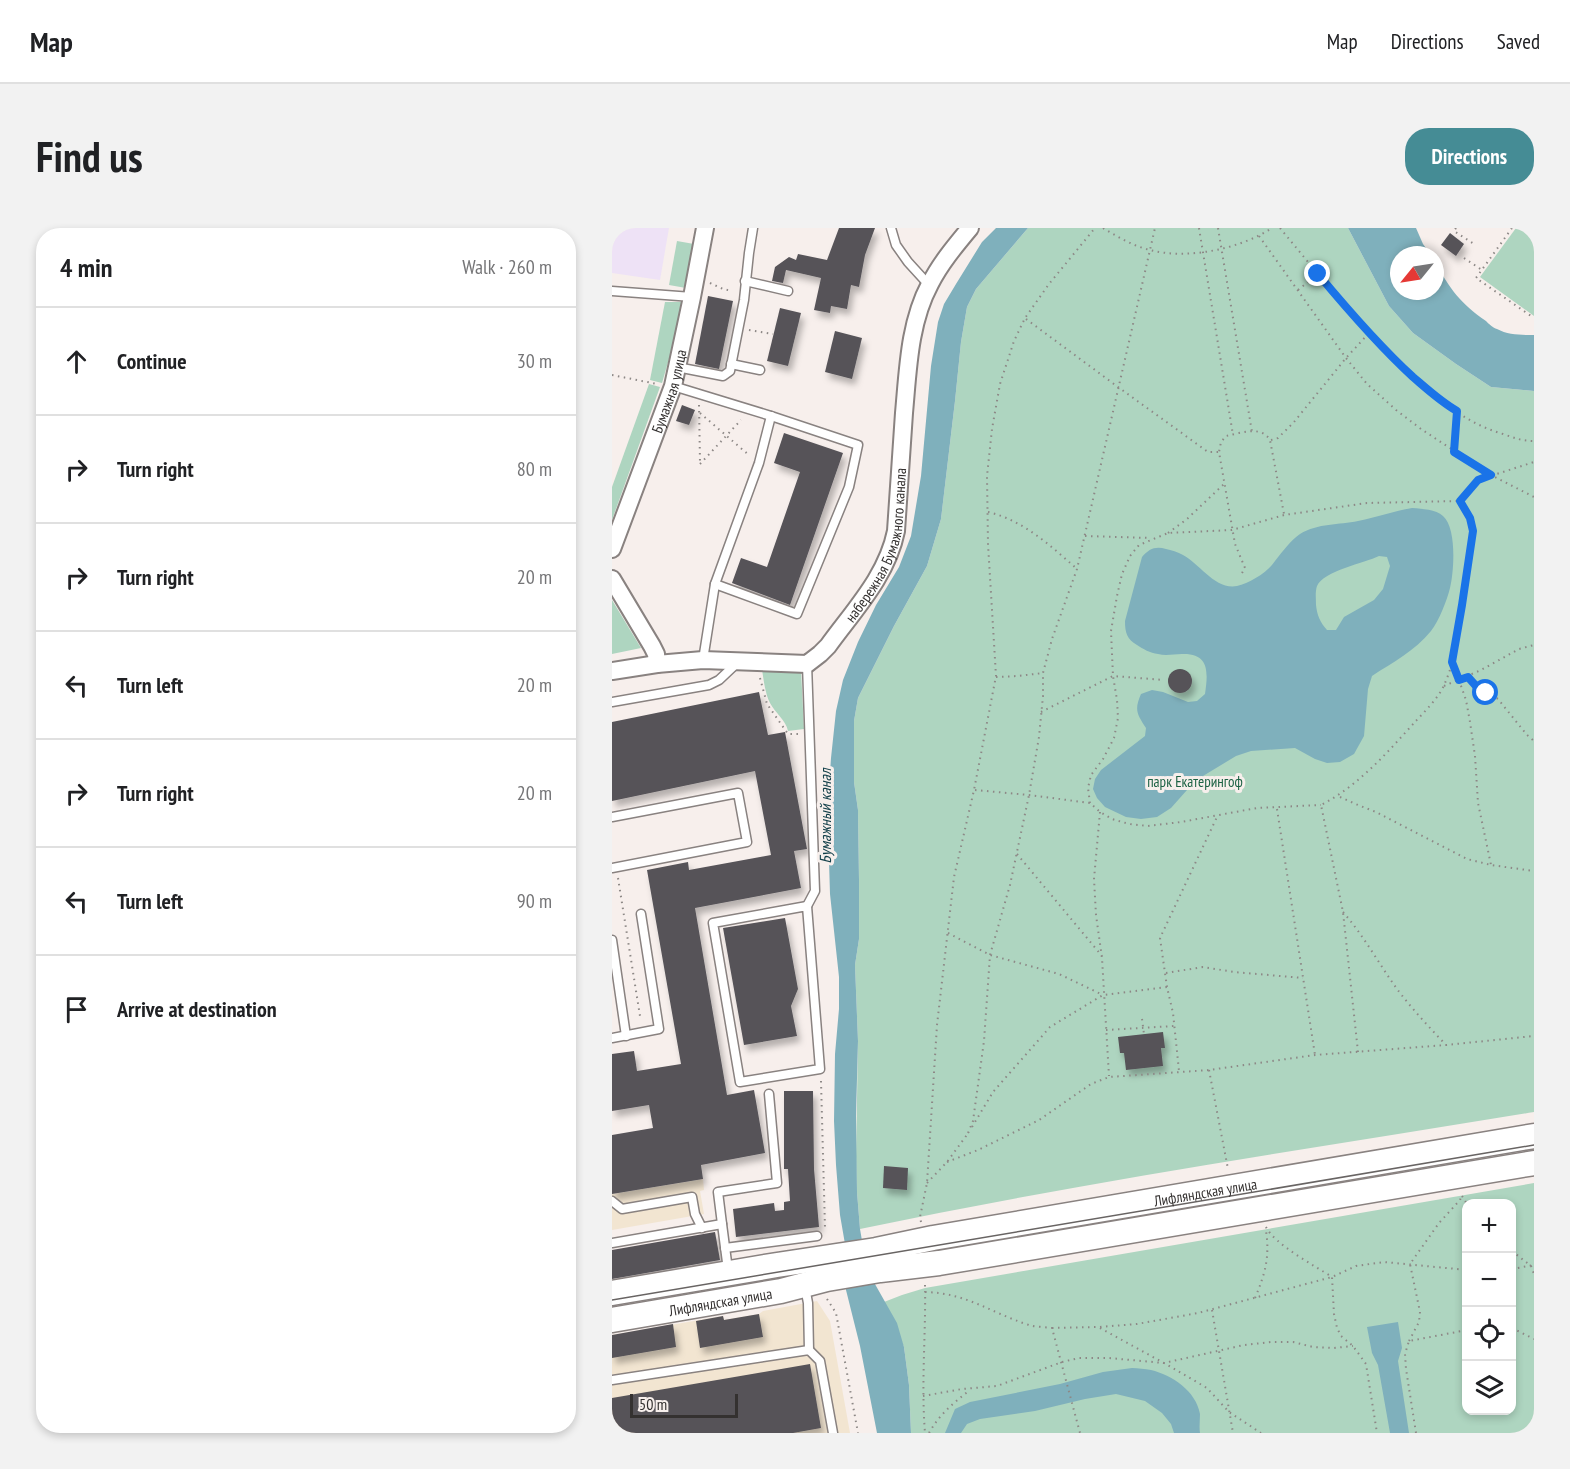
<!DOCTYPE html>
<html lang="en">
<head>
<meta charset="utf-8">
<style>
	body { margin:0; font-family:"PT Sans Narrow",sans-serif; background:#f2f2f2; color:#202124 }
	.controls { position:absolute; right:18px; bottom:18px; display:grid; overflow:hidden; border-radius:12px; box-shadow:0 3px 9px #0003 }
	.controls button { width:54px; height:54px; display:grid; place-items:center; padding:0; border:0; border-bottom:2px solid #e0e0e0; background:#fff; color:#202124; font:30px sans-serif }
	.compass { position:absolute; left:778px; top:18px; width:54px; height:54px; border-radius:50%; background:#fff; box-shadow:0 3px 9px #0003; rotate:240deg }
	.scale { position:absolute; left:18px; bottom:15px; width:108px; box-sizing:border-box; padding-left:6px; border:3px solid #343130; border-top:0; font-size:16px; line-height:21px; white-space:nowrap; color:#343130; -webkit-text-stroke:4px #f7efec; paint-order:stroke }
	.stop { position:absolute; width:18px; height:18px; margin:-14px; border:4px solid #1a73e8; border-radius:50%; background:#fff }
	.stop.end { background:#1a73e8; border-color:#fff; box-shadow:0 2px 6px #0008 }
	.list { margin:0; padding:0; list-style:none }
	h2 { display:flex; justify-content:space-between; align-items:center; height:78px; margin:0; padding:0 24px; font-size:26px }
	h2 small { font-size:20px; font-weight:400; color:#757577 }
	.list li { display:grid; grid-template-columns:39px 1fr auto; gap:18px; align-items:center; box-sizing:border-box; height:108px; padding:0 24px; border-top:2px solid #e0e0e0 }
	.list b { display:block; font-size:22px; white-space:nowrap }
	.list em { font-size:20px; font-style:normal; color:#757577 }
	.icon { flex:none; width:33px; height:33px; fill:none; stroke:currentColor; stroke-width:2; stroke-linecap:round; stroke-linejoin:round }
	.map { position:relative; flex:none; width:922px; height:1205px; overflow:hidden; border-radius:24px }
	header { display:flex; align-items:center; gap:36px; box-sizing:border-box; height:84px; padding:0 30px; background:#fff; border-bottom:2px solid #e0e0e0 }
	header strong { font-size:28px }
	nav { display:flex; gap:33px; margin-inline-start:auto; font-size:21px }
	.intro { display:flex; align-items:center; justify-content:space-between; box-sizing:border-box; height:144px; padding:0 36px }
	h1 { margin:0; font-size:42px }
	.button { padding:15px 27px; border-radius:24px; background:#458c95; color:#fff; font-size:21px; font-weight:700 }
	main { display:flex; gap:36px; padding:0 36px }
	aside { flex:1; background:#fff; border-radius:24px; box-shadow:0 3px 9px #0003 }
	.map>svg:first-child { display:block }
</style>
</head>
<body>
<header>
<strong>Map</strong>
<nav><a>Map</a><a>Directions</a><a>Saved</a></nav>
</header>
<div class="intro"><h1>Find us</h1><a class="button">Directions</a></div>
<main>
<aside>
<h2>4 min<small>Walk · 260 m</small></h2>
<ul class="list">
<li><svg class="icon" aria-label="ahead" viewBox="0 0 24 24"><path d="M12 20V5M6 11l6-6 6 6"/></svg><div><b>Continue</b></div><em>30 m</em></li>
<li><svg class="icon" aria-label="right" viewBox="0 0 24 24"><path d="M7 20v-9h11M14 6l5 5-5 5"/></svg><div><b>Turn right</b></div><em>80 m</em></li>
<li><svg class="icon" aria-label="right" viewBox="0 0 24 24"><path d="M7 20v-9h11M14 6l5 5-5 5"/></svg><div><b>Turn right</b></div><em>20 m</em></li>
<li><svg class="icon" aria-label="left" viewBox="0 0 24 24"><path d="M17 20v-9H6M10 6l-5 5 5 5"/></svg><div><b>Turn left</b></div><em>20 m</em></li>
<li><svg class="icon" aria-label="right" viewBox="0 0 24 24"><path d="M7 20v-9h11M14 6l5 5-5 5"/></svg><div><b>Turn right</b></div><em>20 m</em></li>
<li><svg class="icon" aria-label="left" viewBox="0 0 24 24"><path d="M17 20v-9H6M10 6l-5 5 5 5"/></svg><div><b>Turn left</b></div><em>90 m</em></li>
<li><svg class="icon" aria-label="arrive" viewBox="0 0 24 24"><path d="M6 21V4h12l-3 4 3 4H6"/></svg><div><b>Arrive at destination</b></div></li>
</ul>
</aside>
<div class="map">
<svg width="922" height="1205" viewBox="0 0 922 1205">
	<defs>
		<filter id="shadow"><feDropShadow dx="3.5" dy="6" stdDeviation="3" flood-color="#0004"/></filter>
	</defs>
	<rect width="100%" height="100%" fill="#f7efec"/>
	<g fill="#f2e5d1">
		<path d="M91 951 92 962 88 963 92 986 0 1002V966Z"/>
		<path d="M205 1073 218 1093 238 1205H0V1107L111 1088 112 1092 147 1086 151 1083Z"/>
	</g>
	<path fill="#eee2f6" d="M0 0H57L48 52 0 45Z"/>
	<g fill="#aed5c0" fill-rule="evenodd">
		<path d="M416 0H736L777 78 801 105 844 136 879 159 922 163V884C697 921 471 954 248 1001L245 964 244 928 246 813 243 737 247 711V652L246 582 242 554 241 525 242 493 246 470 282 398 315 338 329 291 343 173 349 114 355 79 364 61Z"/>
		<path d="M904 0H922V88L868 49Z"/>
		<path d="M65 13 82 16 74 60 57 57Z"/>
		<path d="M53 74H71L59 124 50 155 38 152Z"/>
		<path d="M37 156 48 159 0 292V259Z"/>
		<path d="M0 372 29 420 0 426Z"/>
		<path d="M150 442H189L192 501 176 503C174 492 163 485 158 475 153 465 152 453 150 442Z"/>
		<path d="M922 955V1205H299L297 1157 292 1119 272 1074 290 1067 313 1060ZM855 976H900V1182H855Z"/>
	</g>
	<g fill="#7fb0bc" fill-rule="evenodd">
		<path d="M384 0H416L364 61 355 79 349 114 343 173 329 291 315 338 282 398 246 470 242 493V554L246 582 247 652V711L243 737 246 813 244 888 245 964 248 1001 255 1042 285 1095 292 1119 297 1157 299 1205H265L248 1118 234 1062 233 1016 228 987 224 937 222 893 223 826 227 781V749L218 666 217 633 216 576 219 530 224 483 231 452 246 414 264 377 287 339 299 308 309 248 319 138 326 94 332 76 344 56 370 14Z"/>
		<path d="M736 0H804L811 16 819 27H787V63H823V34C838 61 848 75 874 93 877 96 881 100 885 101 896 107 910 107 922 107V163L879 159 844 136 801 105 777 78Z"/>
		<path d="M800 280C810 281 824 281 831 288 845 300 842 344 838 360 835 372 827 393 819 403 803 423 781 434 760 448L756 461 752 508 742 526 728 534 715 535 703 531 683 520 639 523 624 528 591 548 575 562 559 580 545 589 529 591 514 589 493 579 485 570 481 561 483 551 489 542 533 508 534 500C525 486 522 482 529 466L540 462 551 464 576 474 585 473 593 466C596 445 598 425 570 426 562 426 554 428 546 426 538 425 531 421 525 417 515 411 513 405 513 393L530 329C537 321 543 318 554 321 559 322 566 324 571 327 588 336 603 362 625 358 638 355 656 344 663 333 671 323 678 313 688 306 706 295 727 297 746 293 765 289 782 283 800 280ZM767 328 775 329 778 338 771 361 762 372 732 389 724 402H715C708 394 705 387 704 377 704 371 703 364 705 358 711 343 753 335 767 328Z"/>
		<path d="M786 1094 790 1120 786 1133 797 1205H778L766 1137 760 1125 755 1099Z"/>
		<path d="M520 1140C526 1140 533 1141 539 1142 560 1147 584 1163 588 1186 588 1192 587 1199 588 1205H562L559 1196 550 1185 533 1173 504 1166 473 1171 423 1183 368 1191 355 1196 349 1205H333L343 1181 358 1174 448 1156 491 1144Z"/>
	</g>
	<g fill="#565358" filter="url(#shadow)">
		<path d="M227 0H263L253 27 247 59 239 57 235 81 219 78 218 85 202 82 209 50 174 42 171 55 160 53 163 39 177 29 184 32 186 26 215 32Z"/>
		<path d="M838 5 852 16 844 28 829 17Z"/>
		<path d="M96 68 121 73 107 141 83 136Z"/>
		<path d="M168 80 189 85 176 138 155 133Z"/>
		<path d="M223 103 250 110 240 151 213 144Z"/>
		<path d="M70 177 83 182 77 197 64 193Z"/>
		<path d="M172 205 231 225 178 377 120 355 129 330 155 339 188 244 162 235Z"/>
		<circle cx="568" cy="453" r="12"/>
		<path d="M147 464 156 507 173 504 195 621 182 623 189 660 83 680 115 867 142 862 153 925 89 937 91 951 0 966V907L41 900 37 877 0 883V826L22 823 25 843 69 836 35 642 76 634 77 642 159 627 143 543 0 573V494Z"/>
		<path d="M173 690 186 761 179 778 185 808 132 817 111 700Z"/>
		<path d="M551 804 553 820H549L551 838 514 842 512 825H508L506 809Z"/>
		<path d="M172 863H201L202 941 207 999 124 1009 121 981 162 975 163 983 172 982V974L178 973 176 941H172Z"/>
		<path d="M272 938 296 940 295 962 271 960Z"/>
		<path d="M103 1004 108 1032 0 1051V1022Z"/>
		<path d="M147 1086 151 1109 88 1120 84 1093 111 1088 112 1092Z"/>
		<path d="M61 1096 64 1119 0 1130V1107Z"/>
		<path d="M198 1136 209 1200 181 1205H0V1170Z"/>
	</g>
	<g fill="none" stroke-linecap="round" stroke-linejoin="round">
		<defs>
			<g id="lane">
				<path d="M279 0 284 17 296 34 317 57"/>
				<path d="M133 53 176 63"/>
				<path d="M0 63 80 69"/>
				<path d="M119 136 148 142"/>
				<path d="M65 139 111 148 118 143 132 72 137 25 141 0"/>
				<path d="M61 158 159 188 246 217 237 259 185 386 103 356"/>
				<path d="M91 432 103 356 147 235 159 188"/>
				<path d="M0 474 97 457 107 452 125 435"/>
				<path d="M0 589 126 565 135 614 0 640"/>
				<path d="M195 678 208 841 128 854 101 695Z"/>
				<path d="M195 678 203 663 195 436"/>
				<path d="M0 712 14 808"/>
				<path d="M0 810 47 801 29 686"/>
				<path d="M0 973 10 981 80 969 83 986 90 1000"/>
				<path d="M110 996 106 964 165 955 157 866"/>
				<path d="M0 1015 110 996 116 1042"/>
				<path d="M113 1020 205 1008"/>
				<path d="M193 1059 196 1075 197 1122"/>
				<path d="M0 1152 197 1122 208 1133 221 1205"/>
			</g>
			<g id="street">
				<path id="s1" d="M0 321 61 158 80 69 93 0"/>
				<path d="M0 351 40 418 44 426 45 436"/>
				<path id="s2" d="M0 443 45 436 91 432 195 436 208 426 216 418C242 382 275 348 284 303 287 264 289 224 292 185 296 142 297 95 318 56 328 36 343 18 358 0"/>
			</g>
			<g id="secondary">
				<path id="s3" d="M0 1065 165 1037 264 1022 321 1010 922 908"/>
				<path id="s4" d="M0 1092 169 1063 215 1051 268 1042 327 1035 922 935"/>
			</g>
		</defs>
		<use href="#lane" stroke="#898280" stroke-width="11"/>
		<use href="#street" stroke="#898280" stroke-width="20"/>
		<use href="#secondary" stroke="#898280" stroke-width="27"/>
		<g stroke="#8d8886" stroke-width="2" stroke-dasharray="1.5 4.5" stroke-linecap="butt">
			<path d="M491 0C506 9 521 18 538 22 575 32 628 21 660 0"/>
			<path d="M587 0 621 207"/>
			<path d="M606 0 640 204"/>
			<path d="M668 0C711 52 753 105 803 150 829 174 856 196 891 206 902 210 911 213 922 213"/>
			<path d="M844 0 842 3 862 16"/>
			<path d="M900 0 864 50 922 90"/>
			<path d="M647 8 734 130 755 156 784 182 809 201 879 247 922 269"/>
			<path d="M852 30 870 42"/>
			<path d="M98 55 111 61 120 63"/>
			<path d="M686 62 706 46"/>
			<path d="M414 91 506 159 596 224H607"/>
			<path d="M137 102 161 106"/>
			<path d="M0 147 45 156"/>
			<path d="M87 177 88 234"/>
			<path d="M88 185 138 228"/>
			<path d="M659 212 666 210 682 194 734 130 757 105"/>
			<path d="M842 224 845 184"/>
			<path d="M88 236 129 192"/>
			<path d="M848 273 866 252 922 234"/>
			<path d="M376 284C411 292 439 318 465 341"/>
			<path d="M556 305 575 291 612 256"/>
			<path d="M473 308 539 310"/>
			<path d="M630 345 633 340 623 316 607 224 609 214 614 208C629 205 649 197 658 212L672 286"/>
			<path d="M841 435 854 472 858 494 863 528 866 575 879 637"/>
			<path d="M384 449 406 448 431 445"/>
			<path d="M856 449 864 458 886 471 915 507 922 513"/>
			<path d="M148 450 155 476 176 506H187"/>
			<path d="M832 458 869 442 907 421 922 417"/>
			<path d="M429 484 501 448 552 452"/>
			<path d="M363 562 417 567 478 575 488 584 500 591 517 596 536 598 569 594 645 580 709 577"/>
			<path d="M728 569 746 577 764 584 855 631 879 637 922 643"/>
			<path d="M478 575 476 560 479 547 491 531 502 510 506 490 505 472 501 448 499 403 505 368 510 346 518 328 527 317 556 305 620 302 672 287 755 275 848 273"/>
			<path d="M665 581 703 827"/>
			<path d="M488 584 482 651 484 687 490 730 497 848"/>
			<path d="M405 626 490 728"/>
			<path d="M6 650 28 788 32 787"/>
			<path d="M731 684C752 708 767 736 785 761 800 781 817 799 834 817"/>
			<path d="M336 705 378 727 447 746 491 767"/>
			<path d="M554 745 591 739 622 744 691 750"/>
			<path d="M555 759 548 710 605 589"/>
			<path d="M530 791 532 806"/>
			<path d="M494 802 562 798"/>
			<path d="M746 824 731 684 709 577C746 558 774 526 802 495 812 484 827 470 833 455 846 425 849 389 853 356 855 343 862 314 861 302 859 291 853 282 848 273"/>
			<path d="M597 842 616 941"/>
			<path d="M209 853 213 1000"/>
			<path d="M360 899 381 864 438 799 491 767 555 759 561 785 567 843"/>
			<path d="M356 905 361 893 372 813 378 727 398 657 417 567 427 509 431 468V445L440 411 465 341 543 0"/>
			<path d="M335 934 366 922 427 892 479 856 497 849 597 842 703 827 834 817 922 808"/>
			<path d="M315 955 335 934 357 904"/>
			<path d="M850 968 855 976"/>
			<path d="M309 994 308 989 315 955 325 797 342 649 362 562 384 448 376 316 375 248 380 201 388 156 402 113 413 90 437 56 483 0"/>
			<path d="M654 999C662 1016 703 1038 720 1049L722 1086 725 1100 729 1108 741 1118 754 1136 765 1205"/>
			<path d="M900 1023 919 1038 922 1046"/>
			<path d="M900 1041 922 1037"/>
			<path d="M313 1057C314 1106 309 1155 313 1205"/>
			<path d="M313 1064C355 1065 379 1085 417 1097 424 1099 433 1099 440 1100L468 1205"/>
			<path d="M643 1070C653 1046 658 1029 654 1003"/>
			<path d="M215 1071 224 1085 246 1205"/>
			<path d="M600 1082 621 1205"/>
			<path d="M440 1100 487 1099 525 1096 586 1085 720 1049 744 1038 772 1034 855 1042"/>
			<path d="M488 1100 552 1135 632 1117 659 1114H681L701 1119 722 1120 741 1118"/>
			<path d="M900 1100 922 1111"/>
			<path d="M797 1113 807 1094 808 1084 798 1036 827 995 848 972 850 967"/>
			<path d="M311 1168 350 1161 385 1158 450 1134 467 1130H497L552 1135 595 1160 617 1184 649 1205"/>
			<path d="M317 1205C327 1187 341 1175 358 1162"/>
			<path d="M804 1205 794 1141 793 1126 797 1113 855 1102"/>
		</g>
		<use href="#lane" stroke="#fff" stroke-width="8"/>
		<use href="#street" stroke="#fff" stroke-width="16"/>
		<use href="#secondary" stroke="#fff" stroke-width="24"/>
		<path stroke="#686463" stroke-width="1.5" d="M0 1072 922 917"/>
	</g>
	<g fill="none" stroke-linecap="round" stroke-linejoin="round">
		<path stroke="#1a73e8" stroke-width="8" d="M706 46C736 82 766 117 801 149 815 161 829 174 845 183L842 224 879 247 866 252 848 273 858 290 861 303 850 377 840 434 847 452 856 449 864 458 874 465"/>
	</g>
	<g text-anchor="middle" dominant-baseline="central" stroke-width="6" stroke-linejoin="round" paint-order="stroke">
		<g font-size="15" fill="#343130" stroke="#f7efec">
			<text stroke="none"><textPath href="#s1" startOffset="168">Бумажная улица</textPath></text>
			<text stroke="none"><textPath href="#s2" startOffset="339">набережная Бумажного канала</textPath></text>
			<text stroke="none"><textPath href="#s3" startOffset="602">Лифляндская улица</textPath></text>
			<text stroke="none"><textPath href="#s4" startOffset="110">Лифляндская улица</textPath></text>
		</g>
		<g font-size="15" fill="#1c6244" stroke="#f7efec">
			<text x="583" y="553">парк Екатерингоф</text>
		</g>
		<g font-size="16" font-style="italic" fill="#113e48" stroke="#f7efec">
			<text transform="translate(213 588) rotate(-90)">Бумажный канал</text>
		</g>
	</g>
</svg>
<div class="controls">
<button>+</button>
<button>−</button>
<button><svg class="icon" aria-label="locate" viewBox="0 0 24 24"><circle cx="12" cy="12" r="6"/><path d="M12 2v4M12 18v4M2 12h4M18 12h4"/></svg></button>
<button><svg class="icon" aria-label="layers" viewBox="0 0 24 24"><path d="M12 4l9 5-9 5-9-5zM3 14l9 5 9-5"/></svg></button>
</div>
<svg class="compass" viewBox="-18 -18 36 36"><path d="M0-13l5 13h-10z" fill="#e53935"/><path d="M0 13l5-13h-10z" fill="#757577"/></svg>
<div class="scale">50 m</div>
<div class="stop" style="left:874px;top:465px"></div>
<div class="stop end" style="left:706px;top:46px"></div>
</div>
</main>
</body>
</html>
